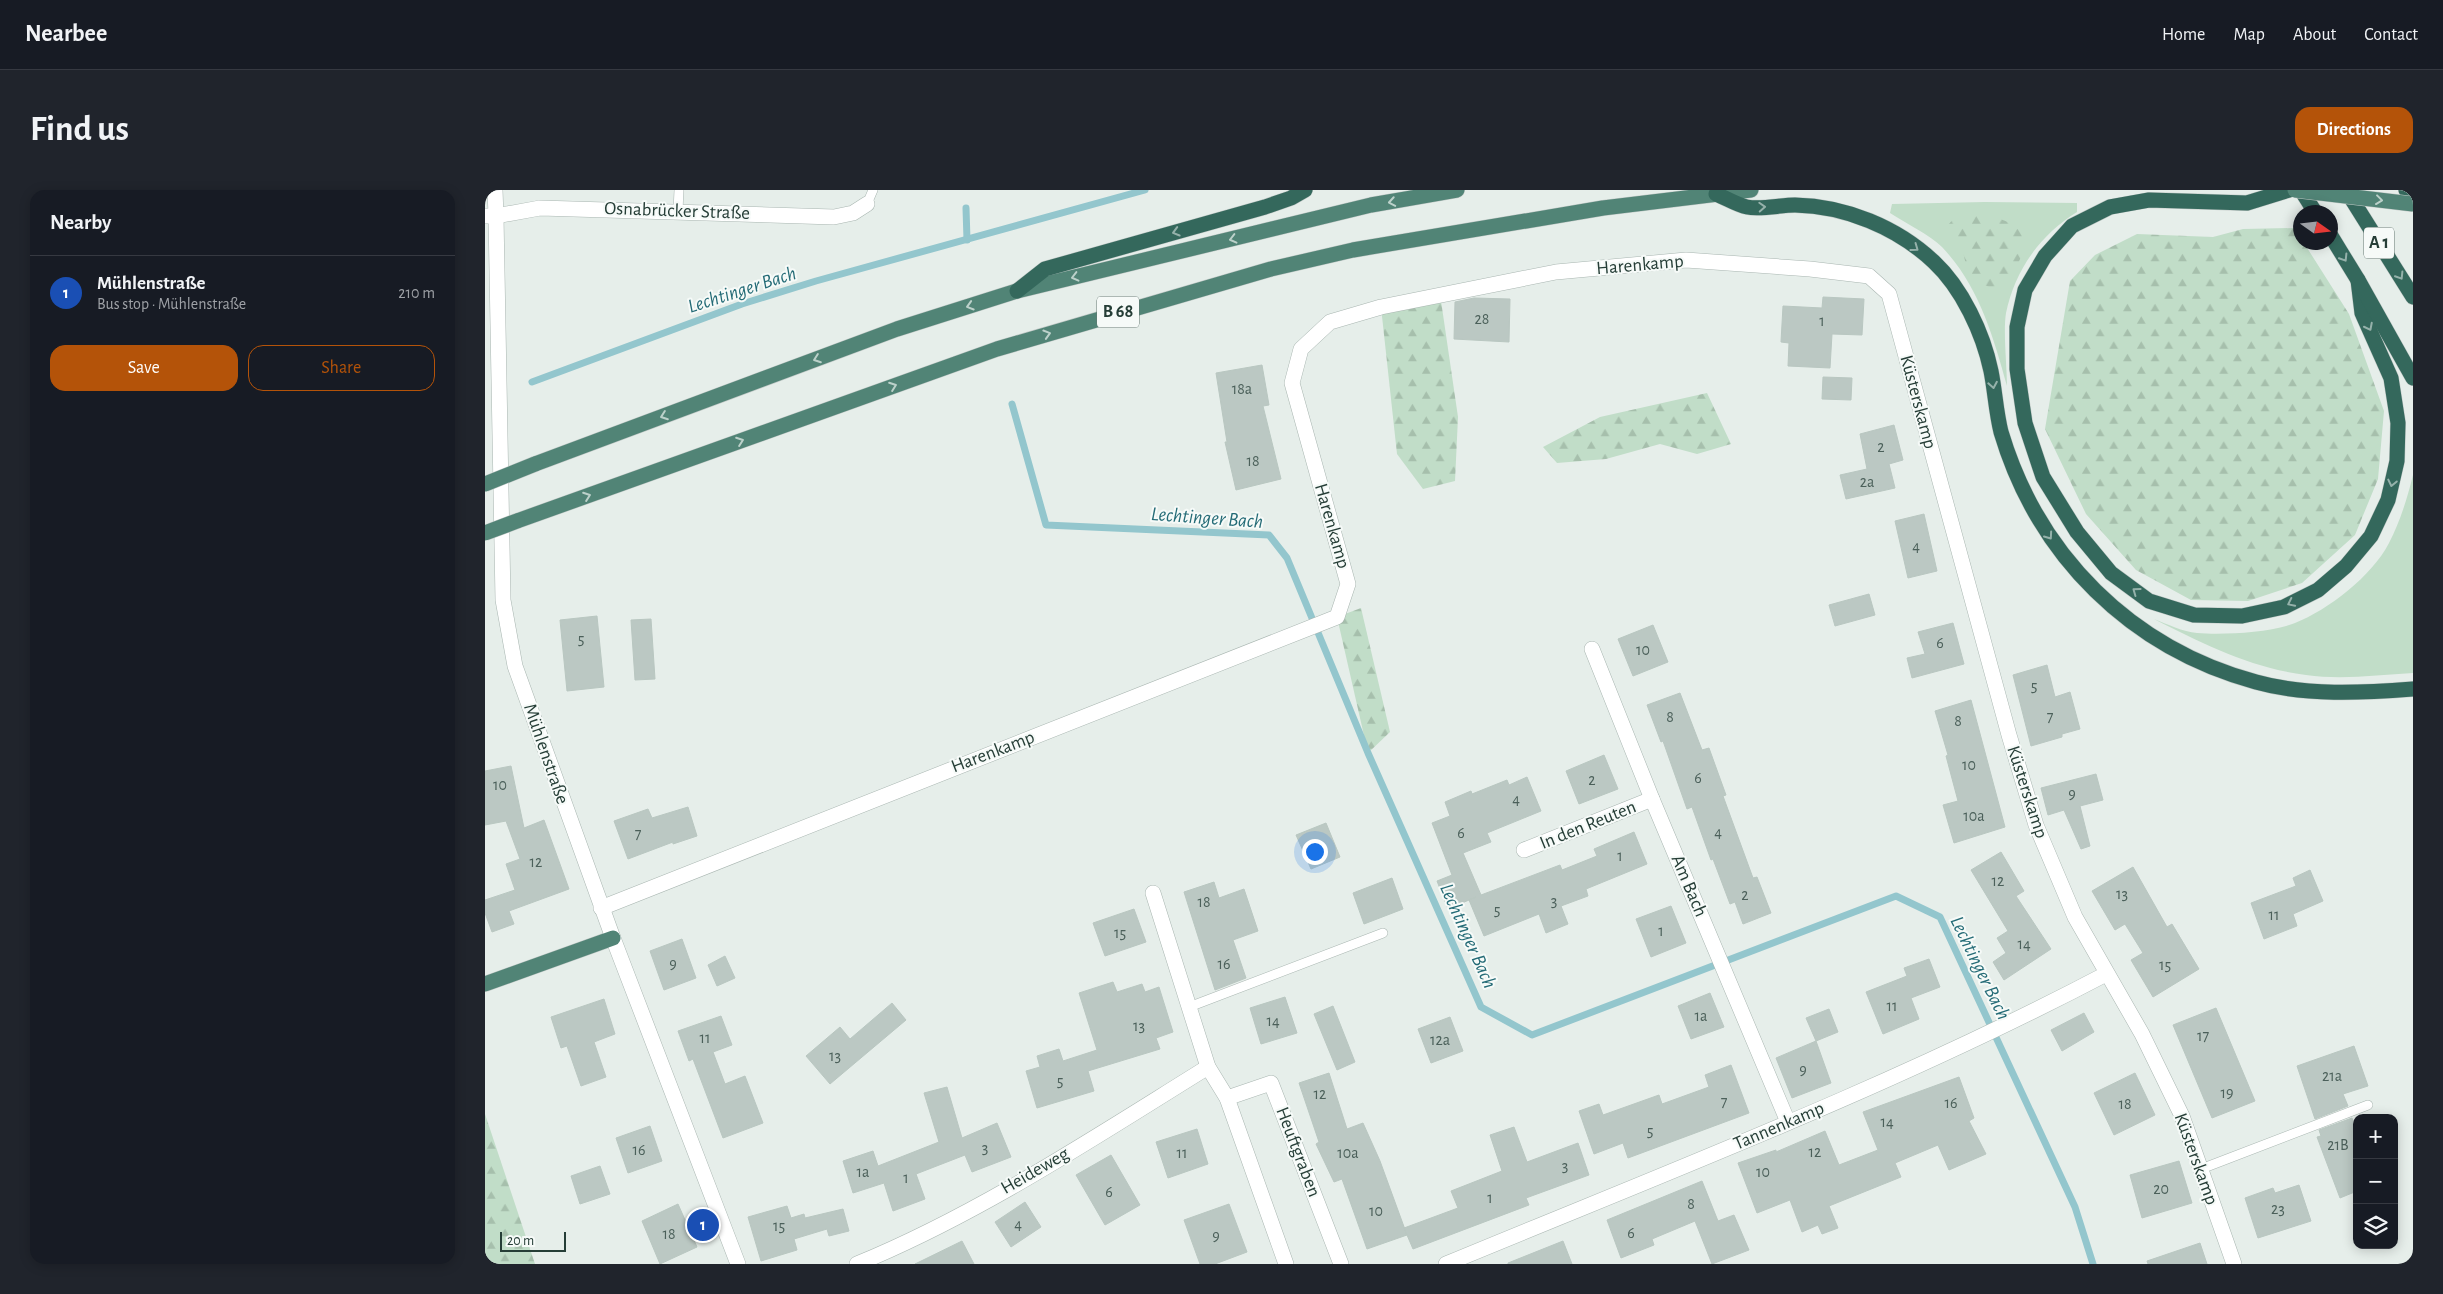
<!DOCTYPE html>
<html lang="en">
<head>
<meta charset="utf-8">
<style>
	body { margin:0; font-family:"Alegreya Sans",sans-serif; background:#20242c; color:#f1f3f6 }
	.controls { position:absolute; right:15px; bottom:15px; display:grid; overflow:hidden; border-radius:10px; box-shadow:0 2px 12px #0003 }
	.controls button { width:45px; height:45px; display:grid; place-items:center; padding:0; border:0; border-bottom:1px solid #363941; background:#171b24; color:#f1f3f6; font:25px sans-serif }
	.compass { position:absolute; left:1808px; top:15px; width:45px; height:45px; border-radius:50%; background:#171b24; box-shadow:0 2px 12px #0003; rotate:104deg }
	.scale { position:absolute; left:15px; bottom:12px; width:66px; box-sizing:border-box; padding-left:5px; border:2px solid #263e37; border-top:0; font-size:14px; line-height:18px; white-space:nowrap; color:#263e37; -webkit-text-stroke:4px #f6faf8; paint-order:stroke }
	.you { position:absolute; left:829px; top:661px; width:18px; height:18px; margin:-12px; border:4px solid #fff; border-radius:50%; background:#1a73e8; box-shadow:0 0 0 8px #1a73e833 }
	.badge { display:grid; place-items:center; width:32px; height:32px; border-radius:50%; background:#b45309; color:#fff; font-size:16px; font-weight:700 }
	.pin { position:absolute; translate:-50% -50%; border:2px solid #fff; box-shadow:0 1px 5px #0006 }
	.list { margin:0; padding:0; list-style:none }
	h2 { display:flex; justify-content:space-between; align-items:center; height:65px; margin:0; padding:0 20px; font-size:21px }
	h2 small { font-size:16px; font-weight:400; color:#9ea1a6 }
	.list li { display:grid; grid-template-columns:32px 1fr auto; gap:15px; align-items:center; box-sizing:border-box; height:75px; padding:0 20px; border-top:1px solid #363941 }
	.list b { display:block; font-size:19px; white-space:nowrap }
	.list p { margin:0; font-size:16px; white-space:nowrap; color:#9ea1a6 }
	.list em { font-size:16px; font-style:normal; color:#9ea1a6 }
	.actions { display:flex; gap:10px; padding:15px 20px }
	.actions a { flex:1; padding:11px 0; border:1px solid #b45309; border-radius:15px; text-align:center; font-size:18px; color:#b45309 }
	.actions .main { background:#b45309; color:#fff }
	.icon { flex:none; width:28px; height:28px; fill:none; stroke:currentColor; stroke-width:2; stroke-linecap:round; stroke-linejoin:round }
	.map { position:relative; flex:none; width:1928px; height:1074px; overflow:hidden; border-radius:15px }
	header { display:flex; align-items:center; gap:30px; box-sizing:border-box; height:70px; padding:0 25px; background:#171b24; border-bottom:1px solid #363941 }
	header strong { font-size:24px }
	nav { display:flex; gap:28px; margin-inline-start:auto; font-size:18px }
	.intro { display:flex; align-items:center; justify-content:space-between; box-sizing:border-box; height:120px; padding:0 30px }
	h1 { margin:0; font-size:35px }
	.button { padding:12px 22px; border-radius:15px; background:#b45309; color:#fff; font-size:18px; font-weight:700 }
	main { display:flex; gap:30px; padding:0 30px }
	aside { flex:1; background:#171b24; border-radius:15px; box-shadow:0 2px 12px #0003 }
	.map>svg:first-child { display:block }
</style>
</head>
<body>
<header>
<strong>Nearbee</strong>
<nav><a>Home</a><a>Map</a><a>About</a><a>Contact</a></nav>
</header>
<div class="intro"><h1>Find us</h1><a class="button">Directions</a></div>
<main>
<aside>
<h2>Nearby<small></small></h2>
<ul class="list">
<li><span class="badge" style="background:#1a4fb4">1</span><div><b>Mühlenstraße</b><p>Bus stop · Mühlenstraße</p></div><em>210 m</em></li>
</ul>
<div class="actions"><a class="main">Save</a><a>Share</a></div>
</aside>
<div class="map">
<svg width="1928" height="1074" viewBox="0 0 1928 1074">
	<defs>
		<pattern id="forest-firs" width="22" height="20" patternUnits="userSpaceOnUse" patternTransform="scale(1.25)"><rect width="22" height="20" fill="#c1ddc8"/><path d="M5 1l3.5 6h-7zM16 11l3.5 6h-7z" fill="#a6bfac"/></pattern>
	</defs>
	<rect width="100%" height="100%" fill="#e6eeea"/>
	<g fill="#c1ddc8">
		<path d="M1500 12 1592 13V22C1555 45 1530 80 1521 123 1518 142 1522 176 1522 196 1508 146 1494 96 1457 57 1445 45 1420 33 1405 23L1407 14Z"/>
		<path d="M1928 285V483C1893 485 1856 490 1821 485 1766 478 1718 454 1669 429 1682 434 1698 442 1712 443 1737 445 1786 443 1810 433 1843 420 1887 386 1904 353 1915 332 1922 309 1928 285Z"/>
	</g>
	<g fill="url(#forest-firs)">
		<path d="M1490 23C1527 29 1557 42 1527 82 1522 89 1520 96 1514 101L1492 92 1482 79 1478 62 1464 50 1462 36 1473 24Z"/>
		<path d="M1809 38 1815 47 1816 52 1819 53 1864 124 1899 221 1893 289 1870 345 1817 393 1763 411 1706 410 1651 380 1601 324 1560 239 1585 91 1610 65 1652 44 1728 47 1758 39Z"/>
		<path d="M955 104 973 227 970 291 938 299 912 264 896 117Z"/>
		<path d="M1222 203 1246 254 1212 264 1175 254 1121 269 1072 273 1058 257 1115 227Z"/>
		<path d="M876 418 905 542 883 563 852 427Z"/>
		<path d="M0 924 50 1074H0Z"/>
	</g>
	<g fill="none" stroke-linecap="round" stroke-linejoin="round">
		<g stroke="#93c6cd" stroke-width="7">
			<path d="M481 18 482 50"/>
			<path d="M47 192 257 114 331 91 660 0"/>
			<path d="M527 214 561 335 784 345 802 368 883 563 996 817 1047 845 1411 706 1455 727 1590 1017 1608 1074"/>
		</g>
	</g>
	<g fill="#bbc8c3" stroke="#b9c7c1">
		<path d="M1338 107 1379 109 1377 145 1347 144 1345 178 1303 176 1304 153 1296 152 1298 116 1337 118Z"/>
		<path d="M989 108 1025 109 1024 152 969 149 970 112Z"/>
		<path d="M777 175 784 215 778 216 796 289 751 300 740 252H742L731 183Z"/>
		<path d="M1338 187 1367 188 1366 210 1337 209Z"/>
		<path d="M1409 235 1418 270 1404 274 1410 298 1361 309 1355 285 1382 279 1375 244Z"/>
		<path d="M1439 324 1452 381 1423 388 1410 331Z"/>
		<path d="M1384 404 1390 425 1350 436 1344 415Z"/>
		<path d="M112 426 119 497 82 501 75 430Z"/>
		<path d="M166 429 170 489 150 490 146 430Z"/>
		<path d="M1468 433 1479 474 1427 488 1422 468 1440 464 1433 442Z"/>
		<path d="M1168 435 1183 472 1148 486 1133 449Z"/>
		<path d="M1562 475 1570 507 1585 502 1595 539 1577 544V547L1546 556 1528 485Z"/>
		<path d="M1195 503 1217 560 1224 558 1241 605 1238 606 1268 688 1272 687 1286 723 1258 734 1250 712 1245 714 1228 669 1226 670 1207 617 1202 619 1178 551 1176 552 1162 515Z"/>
		<path d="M1486 510 1520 637 1469 653 1458 615 1473 611 1461 566 1463 565 1450 521Z"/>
		<path d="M1119 565 1133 599 1094 614 1081 581Z"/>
		<path d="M26 576 39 638 59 630 84 699 24 721 29 734 7 742 0 723V710L30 700 21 674 35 669 21 631 0 635V581Z"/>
		<path d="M1611 584 1618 610 1595 616 1605 656 1596 659 1579 620 1563 625 1556 598Z"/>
		<path d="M1042 587 1056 621 1002 643 1006 652 978 663 996 705 1075 675 1077 680 1112 666 1109 659 1149 642 1162 674 1101 699 1103 706 1076 716 1083 734 1061 743 1054 724 999 746 984 710 991 707 963 719 952 691 967 685 947 633 965 626 960 612 986 601 987 604 1022 590 1024 595Z"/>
		<path d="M203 617 212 646 188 654V652L143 669 129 631 163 619 167 628Z"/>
		<path d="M841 633 855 667 826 679 811 645Z"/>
		<path d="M1516 662 1539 701 1531 706 1566 759 1519 790 1508 772 1521 763 1512 748 1523 741 1486 680Z"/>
		<path d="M1648 677 1682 737 1687 734 1714 779 1668 807 1646 770 1658 763 1640 734 1630 740 1607 701Z"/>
		<path d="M1825 680 1838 711 1808 724 1812 736 1779 749 1766 713 1811 696 1808 688Z"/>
		<path d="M907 688 918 719 879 734 868 703Z"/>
		<path d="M729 692 734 708 759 699 773 741 748 750 761 788 730 800 699 702Z"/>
		<path d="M1186 716 1201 753 1166 767 1151 729Z"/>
		<path d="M649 719 661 752 620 766 608 733Z"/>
		<path d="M197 749 211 788 179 800 165 761Z"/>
		<path d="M240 766 250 788 232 796 223 775Z"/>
		<path d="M1444 769 1455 797 1426 808 1434 829 1398 844 1381 802 1422 786 1419 778Z"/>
		<path d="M628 792 632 802 657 794 660 802 674 797 688 842 671 848 675 859 603 881 609 901 552 918 541 881 555 877 552 866 574 859 578 871 612 860 594 803Z"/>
		<path d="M1225 803 1239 837 1206 849 1193 816Z"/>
		<path d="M800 807 812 843 776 854 765 818Z"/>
		<path d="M119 809 130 844 109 852 121 887 96 896 82 856 76 858 66 827Z"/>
		<path d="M407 813 421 830 345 894 321 866 355 837 365 849Z"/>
		<path d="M848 816 870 872 852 880 829 824Z"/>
		<path d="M1731 818 1770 911 1727 928 1688 835Z"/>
		<path d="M1344 819 1353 842 1331 851 1321 828Z"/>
		<path d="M1599 823 1609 842 1577 861 1566 840Z"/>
		<path d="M236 826 247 855 228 862 240 894 260 886 278 933 238 948 208 869 204 871 193 841Z"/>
		<path d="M965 827 978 861 946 873 933 839Z"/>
		<path d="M1331 851 1346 893 1307 908 1291 868Z"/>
		<path d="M1869 856 1883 896 1858 904 1863 916 1830 929 1812 876Z"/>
		<path d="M1246 875 1264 923 1143 968 1138 953 1109 964 1094 921 1114 914 1118 925 1174 905 1177 914 1224 897 1220 885Z"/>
		<path d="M844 883 862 939 878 933 895 971 922 1045 882 1059 857 989 849 992 831 954 834 952 814 893Z"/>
		<path d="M1650 883 1670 925 1629 945 1609 903Z"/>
		<path d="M1474 887 1489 928 1484 931 1501 964 1464 980 1453 955 1410 973 1416 987 1344 1016 1353 1038 1337 1044 1333 1035 1317 1042 1305 1010 1272 1023 1253 973 1291 960V962L1340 941 1354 975 1393 960 1378 922Z"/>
		<path d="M462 897 477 948 512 933 526 967 487 982 480 965 431 984 440 1009 408 1021 399 993 368 1003 358 971 388 961 393 976 454 952 439 903Z"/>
		<path d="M1867 928 1872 942V1001L1855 1008 1832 947 1836 946 1834 940Z"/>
		<path d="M165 936 177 971 143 983 131 948Z"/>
		<path d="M1029 937 1042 972 1093 953 1104 985 1041 1008 1044 1015 928 1059 919 1038 973 1018 966 1001 1017 981 1005 945Z"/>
		<path d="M712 939 723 974 683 988 671 952Z"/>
		<path d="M626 965 655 1015 620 1035 591 985Z"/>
		<path d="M1694 971 1707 1013 1657 1028 1645 985Z"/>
		<path d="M115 976 125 1004 95 1014 86 986Z"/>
		<path d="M1217 991 1233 1031 1249 1025 1264 1060 1227 1074 1210 1031 1167 1049 1169 1055 1136 1068 1122 1030Z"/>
		<path d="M1814 995 1826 1031 1773 1048 1760 1008 1788 998 1790 1003Z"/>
		<path d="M540 1012 556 1037 526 1057 510 1032Z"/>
		<path d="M193 1014 212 1057 175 1074 157 1031Z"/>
		<path d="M744 1014 762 1062 730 1074H715L699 1030Z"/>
		<path d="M302 1016 306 1028 319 1024 320 1028 358 1019 364 1041 344 1046 342 1039 309 1049 312 1060 276 1071 263 1027Z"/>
		<path d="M477 1051 489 1074H430Z"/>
		<path d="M1078 1051 1087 1074H1023V1073Z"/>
		<path d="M1715 1053 1722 1074H1663L1662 1071Z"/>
	</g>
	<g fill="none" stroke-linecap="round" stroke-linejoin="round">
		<defs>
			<g id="service">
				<path d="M382 14 388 0"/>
				<path d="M193 21 194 0"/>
				<path d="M704 817 898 743"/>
				<path d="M1716 979 1883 915"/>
			</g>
			<g id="minor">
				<path d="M10 0 11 26 55 18 349 27 368 23 382 14"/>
				<path d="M1107 459 1167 609 1303 932"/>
				<path d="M1039 660 1167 609"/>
				<path d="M668 703 723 877 742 908 801 1074"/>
				<path d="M116 718 852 427 863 394 807 193 816 159 845 132 896 117 1071 82 1201 70 1325 79 1384 86 1404 104 1524 545 1551 635 1590 727 1657 844 1697 926 1749 1074"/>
				<path d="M128 748 253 1074"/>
				<path d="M742 908 786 893 856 1074"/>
				<path d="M372 1074C494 1024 610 947 723 877"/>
				<path d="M961 1074C1183 982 1408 896 1621 784"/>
			</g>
			<path id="tertiary" d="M0 26H11L18 410 30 476 128 748"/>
			<g id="trunk">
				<path d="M50 274 412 139 532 101 886 15 972 0"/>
				<path d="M32 331 512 159 786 79 868 60 1118 18 1266 0"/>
				<path d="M0 794 128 748"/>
			</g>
			<g id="motorway">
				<path d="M1804 0 1762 13 1664 10 1625 17 1587 36 1560 66 1540 100 1532 137V179L1540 233 1558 287 1592 342 1626 383 1664 411 1709 425 1757 426 1799 417 1833 400 1861 376 1886 346 1903 310 1912 271 1913 233 1906 188 1877 123 1873 90"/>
				<path d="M1816 0 1830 22"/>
				<path d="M1861 0 1928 107"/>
				<path d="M1921 0 1928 12"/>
				<path d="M1231 4C1241 8 1252 15 1262 17 1276 20 1295 15 1310 15 1360 16 1412 37 1449 72 1477 98 1498 143 1506 181 1510 201 1511 222 1516 242 1553 366 1646 458 1771 492 1821 506 1877 503 1928 499"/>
				<path d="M1846 46 1873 90 1928 188"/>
				<path d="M532 101 560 79 780 17 806 8 820 0"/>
			</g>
		</defs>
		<use href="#service" stroke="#a9b6b1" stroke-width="10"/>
		<use href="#minor" stroke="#a9b6b1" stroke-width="16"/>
		<use href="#tertiary" stroke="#a9b6b1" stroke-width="16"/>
		<use href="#trunk" stroke="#c2c9c7" stroke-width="16"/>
		<use href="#motorway" stroke="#c2c9c7" stroke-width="16"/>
		<use href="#service" stroke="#fff" stroke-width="9"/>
		<use href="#minor" stroke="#fff" stroke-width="15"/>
		<use href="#tertiary" stroke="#fff" stroke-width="15"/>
		<use href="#trunk" stroke="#518476" stroke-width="15"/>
		<use href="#motorway" stroke="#34685c" stroke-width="15"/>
		<defs>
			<g id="trunk-bridge">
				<path d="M1810 0 1928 14"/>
				<path d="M0 294 50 274"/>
				<path d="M0 343 32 331"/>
			</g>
		</defs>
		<use href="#trunk-bridge" stroke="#c2c9c7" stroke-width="16" stroke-linecap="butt"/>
		<use href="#trunk-bridge" stroke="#518476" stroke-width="15"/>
	</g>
	<defs><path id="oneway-chevron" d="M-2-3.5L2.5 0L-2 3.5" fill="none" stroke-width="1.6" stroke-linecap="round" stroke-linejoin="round" transform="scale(1.25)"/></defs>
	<g stroke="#bcd1ca">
		<use href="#oneway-chevron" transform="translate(1894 10) rotate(7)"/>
		<use href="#oneway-chevron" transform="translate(907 12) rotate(170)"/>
		<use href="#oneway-chevron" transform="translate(748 49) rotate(166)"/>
		<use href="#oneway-chevron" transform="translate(590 87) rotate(166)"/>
		<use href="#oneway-chevron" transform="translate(485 116) rotate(163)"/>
		<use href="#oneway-chevron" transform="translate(562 144) rotate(-17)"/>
		<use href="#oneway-chevron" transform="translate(332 169) rotate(160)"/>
		<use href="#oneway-chevron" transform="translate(408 196) rotate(-20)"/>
		<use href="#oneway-chevron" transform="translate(179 226) rotate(160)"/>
		<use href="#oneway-chevron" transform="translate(255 251) rotate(-20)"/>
		<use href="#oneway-chevron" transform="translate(102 306) rotate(-20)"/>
	</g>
	<g stroke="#95b1aa">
		<use href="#oneway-chevron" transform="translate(1277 17) rotate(-3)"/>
		<use href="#oneway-chevron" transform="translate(691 42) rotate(164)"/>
		<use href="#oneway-chevron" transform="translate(1430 58) rotate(36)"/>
		<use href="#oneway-chevron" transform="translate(1859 68) rotate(58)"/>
		<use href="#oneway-chevron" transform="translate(1915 86) rotate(58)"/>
		<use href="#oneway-chevron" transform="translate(1884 137) rotate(63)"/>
		<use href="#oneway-chevron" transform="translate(1508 195) rotate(80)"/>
		<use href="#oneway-chevron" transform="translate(1907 293) rotate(102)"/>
		<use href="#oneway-chevron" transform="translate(1564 346) rotate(55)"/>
		<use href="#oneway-chevron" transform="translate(1651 401) rotate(-144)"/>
		<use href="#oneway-chevron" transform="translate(1806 413) rotate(154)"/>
	</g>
	<g text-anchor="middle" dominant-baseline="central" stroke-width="4" stroke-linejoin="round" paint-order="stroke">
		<g font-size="16" fill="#4b605a">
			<text x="997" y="129">28</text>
			<text x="1337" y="131">1</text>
			<text x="757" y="199">18a</text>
			<text x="1396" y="257">2</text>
			<text x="768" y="271">18</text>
			<text x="1382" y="292">2a</text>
			<text x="1431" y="356">4</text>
			<text x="96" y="449">5</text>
			<text x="1455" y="453">6</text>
			<text x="1158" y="460">10</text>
			<text x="1549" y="496">5</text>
			<text x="1185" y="527">8</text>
			<text x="1565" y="527">7</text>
			<text x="1473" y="531">8</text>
			<text x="1484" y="575">10</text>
			<text x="1213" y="588">6</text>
			<text x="1107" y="590">2</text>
			<text x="15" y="595">10</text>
			<text x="1587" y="604">9</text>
			<text x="1031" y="609">4</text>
			<text x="1489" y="626">10a</text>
			<text x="1233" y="642">4</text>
			<text x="976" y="643">6</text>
			<text x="153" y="644">7</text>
			<text x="1135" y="666">1</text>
			<text x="51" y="672">12</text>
			<text x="1513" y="691">12</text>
			<text x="1637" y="704">13</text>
			<text x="1260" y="705">2</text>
			<text x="1069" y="711">3</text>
			<text x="719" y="712">18</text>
			<text x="1012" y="720">5</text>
			<text x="1789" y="725">11</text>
			<text x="1176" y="741">1</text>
			<text x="635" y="743">15</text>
			<text x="1539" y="754">14</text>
			<text x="188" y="774">9</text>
			<text x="739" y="774">16</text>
			<text x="1680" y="775">15</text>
			<text x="1407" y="816">11</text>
			<text x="1216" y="826">1a</text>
			<text x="788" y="831">14</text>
			<text x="654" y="836">13</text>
			<text x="1718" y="846">17</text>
			<text x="220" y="848">11</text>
			<text x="955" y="850">12a</text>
			<text x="350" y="866">13</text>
			<text x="1318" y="880">9</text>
			<text x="1847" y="886">21a</text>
			<text x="575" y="891">5</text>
			<text x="1742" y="903">19</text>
			<text x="835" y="904">12</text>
			<text x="1239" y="912">7</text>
			<text x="1466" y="913">16</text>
			<text x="1640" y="914">18</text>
			<text x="1402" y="932">14</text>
			<text x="1165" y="941">5</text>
			<text x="1853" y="955">21B</text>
			<text x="500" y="958">3</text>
			<text x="154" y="960">16</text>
			<text x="1330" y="962">12</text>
			<text x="697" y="963">11</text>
			<text x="863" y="963">10a</text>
			<text x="1080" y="976">3</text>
			<text x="378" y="982">1a</text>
			<text x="1278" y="982">10</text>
			<text x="421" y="988">1</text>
			<text x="1676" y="999">20</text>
			<text x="624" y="1002">6</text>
			<text x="1005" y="1008">1</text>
			<text x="1206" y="1014">8</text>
			<text x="1793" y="1019">23</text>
			<text x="891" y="1021">10</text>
			<text x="533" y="1034">4</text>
			<text x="294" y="1036">15</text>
			<text x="1146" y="1043">6</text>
			<text x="184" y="1044">18</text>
			<text x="731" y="1046">9</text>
		</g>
		<g fill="#f6faf8" stroke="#647671" stroke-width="1">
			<rect x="1879" y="37.5" width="30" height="31" rx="4"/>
			<rect x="612" y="106.5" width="42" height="31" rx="4"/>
		</g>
		<g font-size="18" font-weight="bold" fill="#263e37">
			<text x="1894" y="53">A 1</text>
			<text x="633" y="122">B 68</text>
		</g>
		<g font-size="19" fill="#263e37" stroke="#f6faf8">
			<text transform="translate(192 21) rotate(2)">Osnabrücker Straße</text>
			<text transform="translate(1155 75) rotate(-5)">Harenkamp</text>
			<text transform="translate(1433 212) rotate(75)">Küsterskamp</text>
			<text transform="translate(847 336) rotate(74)">Harenkamp</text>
			<text transform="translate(508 562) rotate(-21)">Harenkamp</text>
			<text transform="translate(61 564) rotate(71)">Mühlenstraße</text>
			<text transform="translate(1542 602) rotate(72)">Küsterskamp</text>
			<text transform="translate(1103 635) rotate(-22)">In den Reuten</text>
			<text transform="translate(1204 696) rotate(67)">Am Bach</text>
			<text transform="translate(1294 936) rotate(-23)">Tannenkamp</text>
			<text transform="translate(813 962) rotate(69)">Heuftgraben</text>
			<text transform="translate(1711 969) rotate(70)">Küsterskamp</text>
			<text transform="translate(550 981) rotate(-30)">Heideweg</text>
		</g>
		<g font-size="20" font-style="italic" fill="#246b76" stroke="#f6faf8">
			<text transform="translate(257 100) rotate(-18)">Lechtinger Bach</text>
			<text transform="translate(722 328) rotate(4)">Lechtinger Bach</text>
			<text transform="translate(983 746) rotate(66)">Lechtinger Bach</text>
			<text transform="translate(1495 778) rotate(64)">Lechtinger Bach</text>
		</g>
	</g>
</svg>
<div class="controls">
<button>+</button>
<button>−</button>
<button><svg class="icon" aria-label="layers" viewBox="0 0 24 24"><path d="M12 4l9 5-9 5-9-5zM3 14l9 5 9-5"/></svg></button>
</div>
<svg class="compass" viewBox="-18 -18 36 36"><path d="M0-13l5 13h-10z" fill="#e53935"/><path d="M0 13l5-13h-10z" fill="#9ea1a6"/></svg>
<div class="scale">20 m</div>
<div class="you"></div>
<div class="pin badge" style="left:218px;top:1035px;background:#1a4fb4">1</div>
</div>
</main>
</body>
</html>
